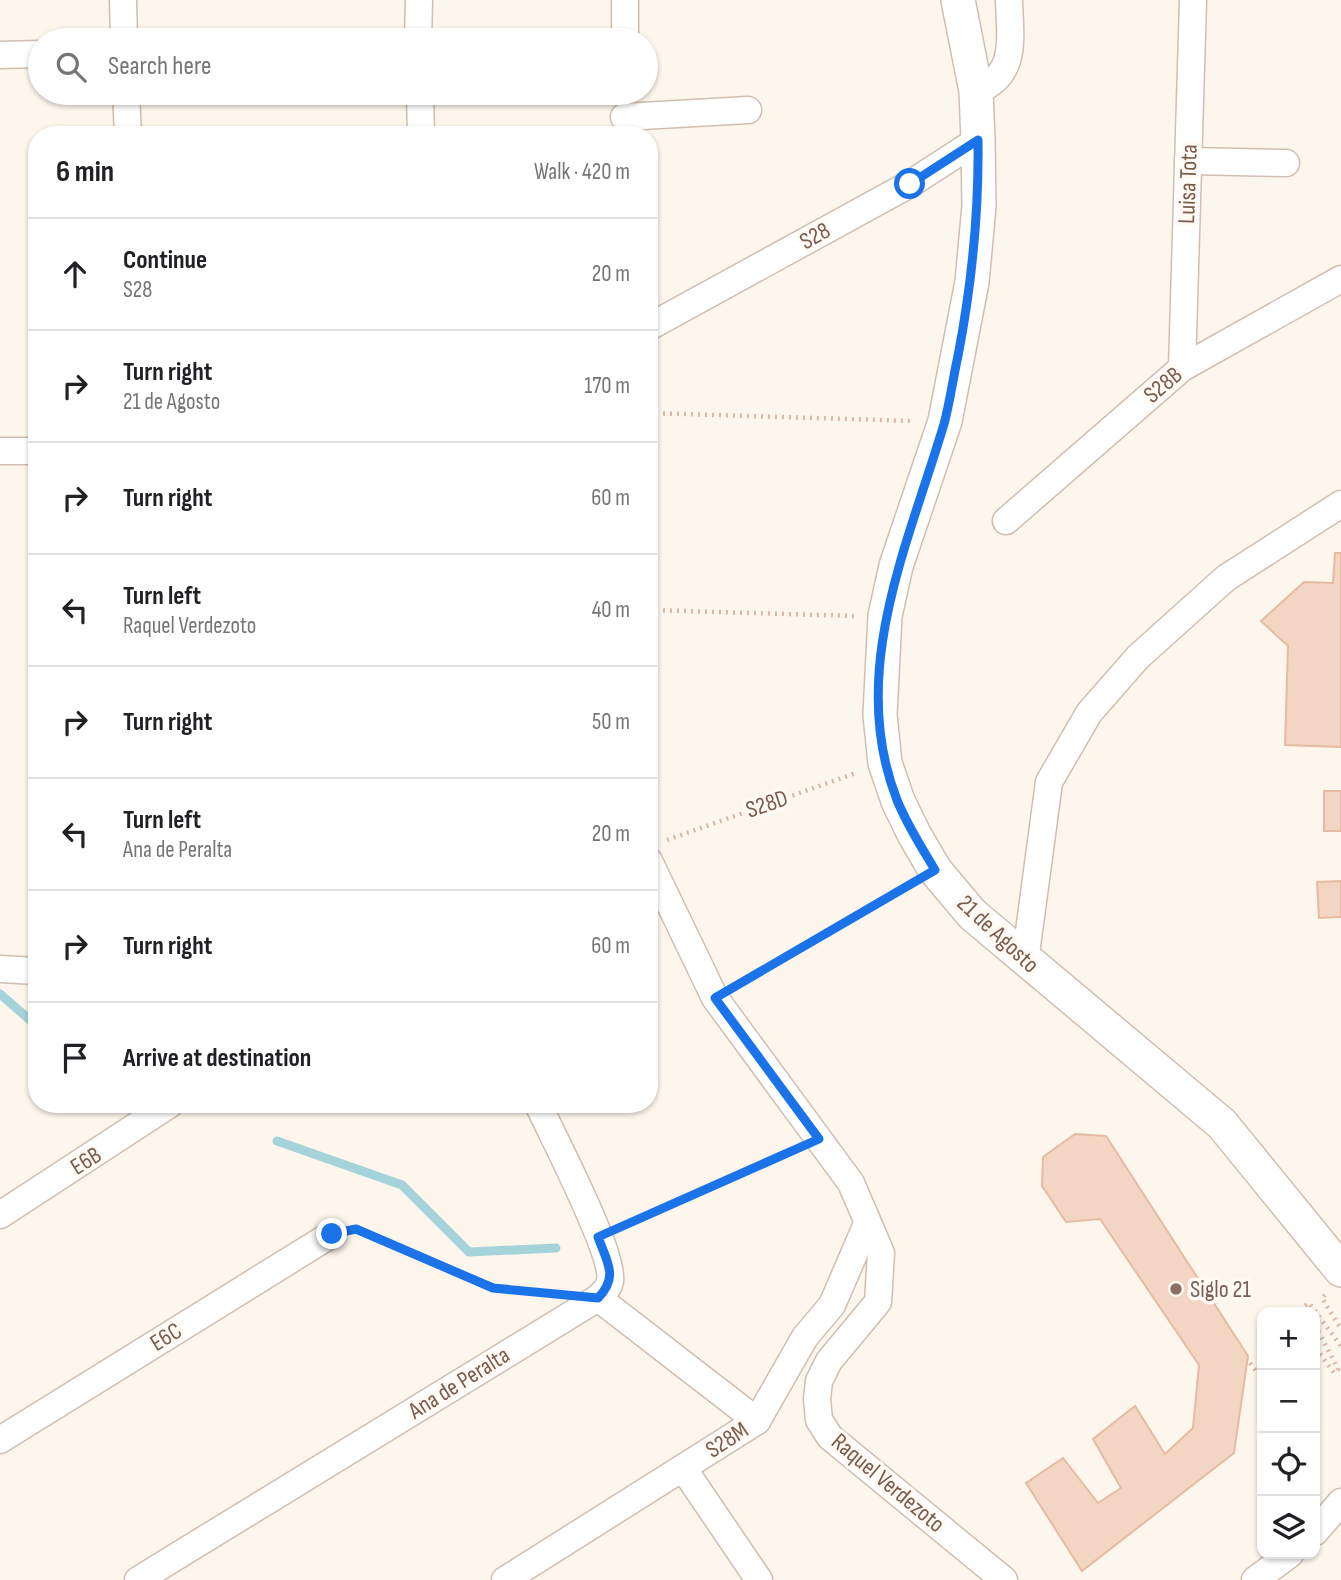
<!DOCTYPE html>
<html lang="en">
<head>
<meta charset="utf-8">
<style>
	body { margin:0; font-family:"Sofia Sans Condensed",sans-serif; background:#f6f6f6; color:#202124 }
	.controls { position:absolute; right:21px; bottom:21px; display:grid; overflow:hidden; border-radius:14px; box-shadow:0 2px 5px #0004 }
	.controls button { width:63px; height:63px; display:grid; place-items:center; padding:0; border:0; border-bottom:2px solid #e0e0e0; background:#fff; color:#202124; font:35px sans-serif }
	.stop { position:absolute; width:21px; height:21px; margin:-16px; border:5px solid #1a73e8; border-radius:50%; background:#fff }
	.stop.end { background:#1a73e8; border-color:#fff; box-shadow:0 2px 7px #0008 }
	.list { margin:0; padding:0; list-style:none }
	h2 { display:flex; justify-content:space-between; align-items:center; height:91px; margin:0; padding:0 28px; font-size:30px }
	h2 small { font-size:23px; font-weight:400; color:#757577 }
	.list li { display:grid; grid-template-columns:46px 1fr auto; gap:21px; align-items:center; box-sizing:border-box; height:112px; padding:0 28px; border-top:2px solid #e0e0e0 }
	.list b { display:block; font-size:26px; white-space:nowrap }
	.list p { margin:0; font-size:23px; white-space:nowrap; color:#757577 }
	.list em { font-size:23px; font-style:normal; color:#757577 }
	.icon { flex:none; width:38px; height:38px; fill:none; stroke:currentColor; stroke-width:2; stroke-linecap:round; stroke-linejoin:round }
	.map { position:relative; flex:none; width:1341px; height:1580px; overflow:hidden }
	.search { position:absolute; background:#fff; box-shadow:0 2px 5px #0004; left:28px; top:28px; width:630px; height:77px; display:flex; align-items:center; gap:18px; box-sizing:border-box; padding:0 24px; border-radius:38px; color:#757577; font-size:26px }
	.panel { position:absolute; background:#fff; box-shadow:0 2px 5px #0004; left:28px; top:126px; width:630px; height:987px; border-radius:28px }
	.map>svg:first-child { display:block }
</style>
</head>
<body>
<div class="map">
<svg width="1341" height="1580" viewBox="0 0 1341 1580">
	<rect width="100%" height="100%" fill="#fdf6ec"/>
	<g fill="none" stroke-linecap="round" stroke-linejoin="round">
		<g stroke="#a5d3da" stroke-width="9">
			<path d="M0 994 37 1026"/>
			<path d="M277 1141 402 1185 469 1252 556 1248"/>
		</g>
	</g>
	<g fill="#f3d5c3" stroke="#e6bba3" stroke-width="2">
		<path d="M1335 553H1341V747L1285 745 1288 646 1261 621 1304 582 1333 583Z"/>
		<rect x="1324" y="791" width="17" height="40"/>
		<path d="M1341 881V917L1319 918 1317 882Z"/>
		<path d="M1075 1134 1106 1136 1248 1356 1234 1453 1082 1571 1026 1483 1063 1458 1098 1503 1121 1488 1093 1439 1135 1406 1165 1454 1193 1428 1199 1365 1100 1219 1066 1222 1042 1186 1043 1157Z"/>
	</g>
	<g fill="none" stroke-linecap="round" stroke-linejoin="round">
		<defs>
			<g id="minor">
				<path d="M123 0 124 40"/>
				<path d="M418 40 419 0"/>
				<path d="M625 40V0"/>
				<path d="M0 55 40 54"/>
				<path d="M976 91C1018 75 1010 39 1009 0"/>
				<path d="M126 93 128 135"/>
				<path d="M420 93 421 135"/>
				<path d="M624 117 748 110"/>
				<path d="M1188 161 1286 163"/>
				<path d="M649 327 910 184 978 140"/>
				<path d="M1182 368 1193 0"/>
				<path d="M0 451H37"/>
				<path d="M1006 521 1182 368 1341 279"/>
				<path d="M649 861 715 998 851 1183 881 1253 878 1302 829 1361 819 1381 817 1399 819 1420 830 1437 1004 1580"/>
				<path d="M1025 961 1049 782 1089 713 1138 657 1226 578 1341 504"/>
				<path d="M0 969 37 971"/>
				<path d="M0 1215 170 1104"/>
				<path d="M598 1298 757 1421"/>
				<path d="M0 1440 332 1234"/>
				<path d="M683 1468 759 1580"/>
				<path d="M1315 1532 1341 1502"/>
				<path d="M138 1580 598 1298C603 1293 609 1288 610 1281 615 1254 552 1135 538 1104"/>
				<path d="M505 1580 757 1421 805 1337 832 1305 867 1224"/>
				<path d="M1255 1580 1290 1554"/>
			</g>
			<path id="tertiary" d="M958 0 976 91 978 140 979 206 972 282 945 421 896 566 885 616 880 715 885 763 898 801 914 834 935 870 972 914 1222 1124 1341 1270"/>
		</defs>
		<use href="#minor" stroke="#d1beb0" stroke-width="29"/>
		<use href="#tertiary" stroke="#d1beb0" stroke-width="36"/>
		<g stroke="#d9b8a5" stroke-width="4.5" stroke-dasharray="2 5" stroke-linecap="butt">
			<path d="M649 413 914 421"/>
			<path d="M649 610 855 616"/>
			<path d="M667 840 856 773"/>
			<path d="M739 984 910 885"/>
			<path d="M624 1225 792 1151"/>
			<path d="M357 1230 493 1288 550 1294"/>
			<path d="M1325 1295 1322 1298 1341 1329"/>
			<path d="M1308 1312 1305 1306 1309 1303 1341 1346"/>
			<path d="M1315 1325 1338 1369 1334 1373 1315 1347"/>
			<path d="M1250 1363 1262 1378"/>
		</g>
		<use href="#minor" stroke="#fff" stroke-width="26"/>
		<use href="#tertiary" stroke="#fff" stroke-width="33"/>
	</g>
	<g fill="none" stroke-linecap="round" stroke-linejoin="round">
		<path stroke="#1a73e8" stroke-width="9" d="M332 1234 356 1229 493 1288 598 1298C619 1277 607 1262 598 1237L819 1139 715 998 935 870C922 848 907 825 897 800 847 673 908 545 944 424 950 402 953 378 958 356 972 283 979 214 978 140L910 184"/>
	</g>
	<circle fill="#8d6e63" stroke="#fffaf3" stroke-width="2.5" cx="1176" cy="1289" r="7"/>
	<g text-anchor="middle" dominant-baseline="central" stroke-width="7" stroke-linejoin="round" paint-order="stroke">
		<g font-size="24" fill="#7a5c4d" stroke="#fffaf3">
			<text transform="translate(1188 184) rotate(-88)">Luisa Tota</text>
			<text transform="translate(815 236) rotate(-29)">S28</text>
			<text transform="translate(1163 385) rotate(-40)">S28B</text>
			<text transform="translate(767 804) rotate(-19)">S28D</text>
			<text transform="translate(998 934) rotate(43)">21 de Agosto</text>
			<text transform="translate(86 1161) rotate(-32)">E6B</text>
			<text transform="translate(166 1337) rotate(-32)">E6C</text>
			<text transform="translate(459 1383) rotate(-32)">Ana de Peralta</text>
			<text transform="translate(727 1440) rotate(-33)">S28M</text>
			<text transform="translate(888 1483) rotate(40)">Raquel Verdezoto</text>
		</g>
		<g font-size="24" fill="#785e54" stroke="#fffaf3" text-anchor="start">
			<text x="1190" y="1289">Siglo 21</text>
		</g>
	</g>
</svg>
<div class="controls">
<button>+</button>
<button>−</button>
<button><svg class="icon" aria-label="locate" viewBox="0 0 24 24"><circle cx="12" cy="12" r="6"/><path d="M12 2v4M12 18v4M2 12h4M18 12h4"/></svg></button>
<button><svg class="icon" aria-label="layers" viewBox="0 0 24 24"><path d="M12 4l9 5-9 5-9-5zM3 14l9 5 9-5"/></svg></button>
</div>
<div class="stop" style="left:910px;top:184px"></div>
<div class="stop end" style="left:332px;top:1234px"></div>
<div class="search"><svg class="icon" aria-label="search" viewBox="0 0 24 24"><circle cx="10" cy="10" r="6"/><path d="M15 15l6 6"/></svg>Search here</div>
<section class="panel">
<h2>6 min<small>Walk · 420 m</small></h2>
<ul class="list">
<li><svg class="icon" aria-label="ahead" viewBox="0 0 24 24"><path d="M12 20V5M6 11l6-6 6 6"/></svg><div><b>Continue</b><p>S28</p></div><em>20 m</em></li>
<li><svg class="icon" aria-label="right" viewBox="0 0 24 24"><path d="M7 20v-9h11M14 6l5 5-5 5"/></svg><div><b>Turn right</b><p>21 de Agosto</p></div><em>170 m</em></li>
<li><svg class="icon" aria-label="right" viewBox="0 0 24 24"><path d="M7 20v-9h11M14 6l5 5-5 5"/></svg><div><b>Turn right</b></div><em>60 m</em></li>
<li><svg class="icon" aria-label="left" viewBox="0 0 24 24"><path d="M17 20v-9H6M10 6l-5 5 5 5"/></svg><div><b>Turn left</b><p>Raquel Verdezoto</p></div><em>40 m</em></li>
<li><svg class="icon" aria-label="right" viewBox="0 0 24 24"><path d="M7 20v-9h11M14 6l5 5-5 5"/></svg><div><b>Turn right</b></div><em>50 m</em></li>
<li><svg class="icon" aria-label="left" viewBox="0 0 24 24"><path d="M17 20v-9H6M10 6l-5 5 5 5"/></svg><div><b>Turn left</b><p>Ana de Peralta</p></div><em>20 m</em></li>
<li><svg class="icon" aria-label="right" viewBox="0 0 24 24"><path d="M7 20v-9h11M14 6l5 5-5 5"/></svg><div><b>Turn right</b></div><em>60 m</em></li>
<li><svg class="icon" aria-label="arrive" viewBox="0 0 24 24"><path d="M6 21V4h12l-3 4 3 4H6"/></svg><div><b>Arrive at destination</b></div></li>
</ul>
</section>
</div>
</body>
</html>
